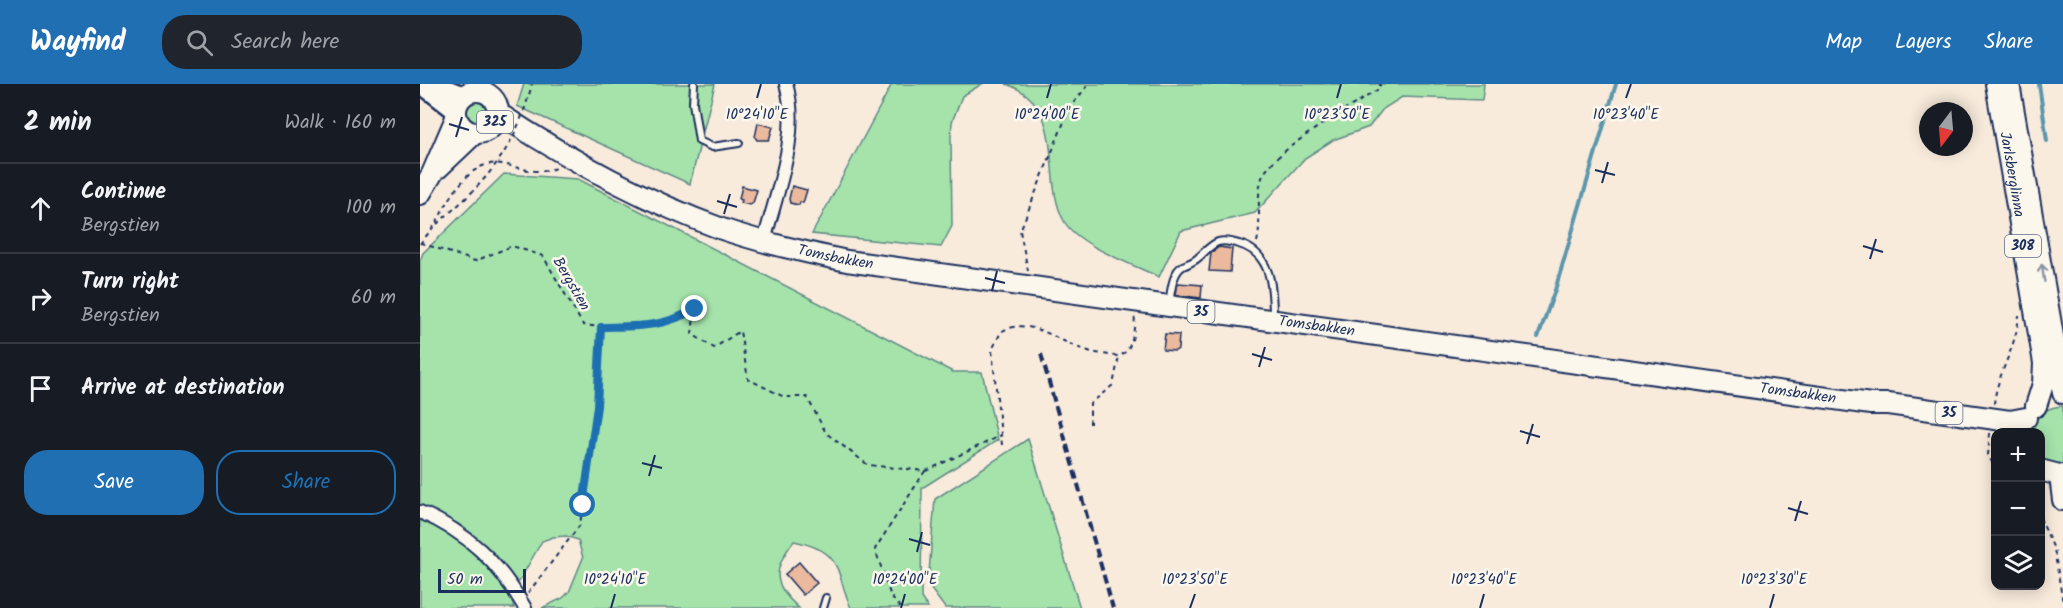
<!DOCTYPE html>
<html lang="en">
<head>
<meta charset="utf-8">
<style>
	body { margin:0; font-family:Kalam,sans-serif; background:#20242c; color:#f1f3f6 }
	.controls { position:absolute; right:18px; bottom:18px; display:grid; overflow:hidden; border-radius:12px; box-shadow:0 3px 15px #0003 }
	.controls button { width:54px; height:54px; display:grid; place-items:center; padding:0; border:0; border-bottom:2px solid #363941; background:#171b24; color:#f1f3f6; font:30px sans-serif }
	.compass { position:absolute; left:1499px; top:18px; width:54px; height:54px; border-radius:50%; background:#171b24; box-shadow:0 3px 15px #0003; rotate:196deg }
	.scale { position:absolute; left:18px; bottom:15px; width:88px; box-sizing:border-box; padding-left:6px; border:3px solid #1b2f5e; border-top:0; font-size:16px; line-height:21px; white-space:nowrap; color:#1b2f5e; -webkit-text-stroke:4px #fbf7ec; paint-order:stroke }
	.stop { position:absolute; width:18px; height:18px; margin:-14px; border:4px solid #1f6fb2; border-radius:50%; background:#fff }
	.stop.end { background:#1f6fb2; border-color:#fff; box-shadow:0 2px 6px #0008 }
	.list { margin:0; padding:0; list-style:none }
	h2 { display:flex; justify-content:space-between; align-items:center; height:78px; margin:0; padding:0 24px; font-size:26px }
	h2 small { font-size:20px; font-weight:400; color:#9ea1a6 }
	.list li { display:grid; grid-template-columns:39px 1fr auto; gap:18px; align-items:center; box-sizing:border-box; height:90px; padding:0 24px; border-top:2px solid #363941 }
	.list b { display:block; font-size:22px; white-space:nowrap }
	.list p { margin:0; font-size:20px; white-space:nowrap; color:#9ea1a6 }
	.list em { font-size:20px; font-style:normal; color:#9ea1a6 }
	.actions { display:flex; gap:12px; padding:18px 24px }
	.actions a { flex:1; padding:14px 0; border:2px solid #1f6fb2; border-radius:24px; text-align:center; font-size:21px; color:#1f6fb2 }
	.actions .main { background:#1f6fb2; color:#fff }
	.icon { flex:none; width:33px; height:33px; fill:none; stroke:currentColor; stroke-width:2; stroke-linecap:round; stroke-linejoin:round }
	.map { position:relative; flex:none; width:1643px; height:524px; overflow:hidden }
	header { display:flex; align-items:center; gap:36px; box-sizing:border-box; height:84px; padding:0 30px; background:#1f6fb2; color:#fff }
	header strong { font-size:28px }
	nav { display:flex; gap:33px; margin-inline-start:auto; font-size:21px }
	.search { width:420px; height:54px; background:#20242c; display:flex; align-items:center; gap:15px; box-sizing:border-box; padding:0 21px; border-radius:24px; color:#9ea1a6; font-size:22px }
	main { display:flex }
	aside { flex:1; background:#171b24 }
	.map>svg:first-child { display:block }
</style>
</head>
<body>
<header>
<strong>Wayfind</strong>
<div class="search"><svg class="icon" aria-label="search" viewBox="0 0 24 24"><circle cx="10" cy="10" r="6"/><path d="M15 15l6 6"/></svg>Search here</div>
<nav><a>Map</a><a>Layers</a><a>Share</a></nav>
</header>
<main>
<aside>
<h2>2 min<small>Walk · 160 m</small></h2>
<ul class="list">
<li><svg class="icon" aria-label="ahead" viewBox="0 0 24 24"><path d="M12 20V5M6 11l6-6 6 6"/></svg><div><b>Continue</b><p>Bergstien</p></div><em>100 m</em></li>
<li><svg class="icon" aria-label="right" viewBox="0 0 24 24"><path d="M7 20v-9h11M14 6l5 5-5 5"/></svg><div><b>Turn right</b><p>Bergstien</p></div><em>60 m</em></li>
<li><svg class="icon" aria-label="arrive" viewBox="0 0 24 24"><path d="M6 21V4h12l-3 4 3 4H6"/></svg><div><b>Arrive at destination</b></div></li>
</ul>
<div class="actions"><a class="main">Save</a><a>Share</a></div>
</aside>
<div class="map">
<svg width="1643" height="524" viewBox="0 0 1643 524">
	<rect width="100%" height="100%" fill="#f8ebdc"/>
	<filter id="ink" filterUnits="userSpaceOnUse"><feTurbulence type="fractalNoise" baseFrequency=".0167" numOctaves="2"/><feDisplacementMap in="SourceGraphic" scale="12" xChannelSelector="R" yChannelSelector="G"/><feConvolveMatrix kernelMatrix="1 2 1 2 8 2 1 2 1" color-interpolation-filters="sRGB"/></filter>
	<g filter="url(#ink)">
		<g fill="#a5e3ab" stroke="#608984" stroke-width="1.5">
			<path d="M104 0H295L270 100 97 22Z"/>
			<path d="M472 0H562L542 12 532 38 531 53 532 142 521 163 392 150Z"/>
			<path d="M586 0H1064L1062 16 982 13 963 25 949 43 913 56 885 74 835 129 761 147 739 193C714 181 657 161 644 137 620 94 649 21 586 0Z"/>
			<circle cx="57" cy="28" r="10"/>
			<path d="M84 90 158 95 533 288H562L578 356 502 404 501 514 508 524H431C414 484 424 468 374 457 352 485 352 501 379 524H122L143 514 149 508 163 474 158 456 146 452 133 453 122 457 93 508 91 515 94 524H0V177L3 169Z"/>
			<path d="M1643 322V382L1621 376 1620 348H1610C1614 331 1626 323 1643 322Z"/>
			<path d="M608 355 660 524H525L508 501 515 415Z"/>
		</g>
		<g fill="none" stroke-linecap="round" stroke-linejoin="round">
			<g stroke="#5c96ac" stroke-width="4">
				<path d="M1619 0 1627 57"/>
				<path d="M1118 253 1135 206 1196 0"/>
			</g>
		</g>
		<g fill="#ebb99d" stroke="#1b2f5e" stroke-width="1.5">
			<path d="M338 39 353 43 349 56H337L335 53Z"/>
			<path d="M322 102 337 106 333 119 330 121 321 119 322 116 319 115Z"/>
			<path d="M372 102 387 106 383 119 380 118 379 121 370 119 369 115Z"/>
			<path d="M799 163 812 165 810 188 789 187 791 169Z"/>
			<path d="M758 199 782 201 781 214 756 211Z"/>
			<path d="M745 250 759 251 758 265 755 267 743 266Z"/>
			<path d="M379 478 397 499 383 511 365 490Z"/>
		</g>
		<g fill="none" stroke-linecap="round" stroke-linejoin="round">
			<defs>
				<g id="lane">
					<path d="M274 0 273 19 279 57 292 63 319 59"/>
					<path d="M749 220C751 209 752 188 763 182 769 179 774 178 779 173 794 159 797 153 819 160 852 169 853 205 853 234"/>
					<path d="M403 524 406 514"/>
				</g>
				<g id="street">
					<path d="M344 158C356 108 381 51 366 0"/>
					<path d="M0 428C49 449 78 478 105 524"/>
				</g>
				<g id="secondary">
					<path d="M0 0 35 27"/>
					<path d="M15 0 44 11"/>
				</g>
				<g id="primary">
					<path id="s1" d="M1576 0 1624 279 1623 300 1616 322"/>
					<path d="M1589 0 1643 309"/>
					<circle cx="57" cy="28" r="21"/>
					<path id="s2" d="M78 29C148 75 223 116 302 145 343 159 385 168 427 177L1451 320H1468L1590 337 1606 334"/>
					<path d="M18 84 55 49"/>
					<path d="M0 110 12 90 36 34"/>
					<path d="M1620 386 1643 392"/>
					<path d="M1640 392 1643 416"/>
				</g>
			</defs>
			<use href="#lane" stroke="#1b2f5e" stroke-width="10"/>
			<use href="#street" stroke="#1b2f5e" stroke-width="16"/>
			<use href="#secondary" stroke="#1b2f5e" stroke-width="21"/>
			<use href="#primary" stroke="#1b2f5e" stroke-width="24"/>
			<g stroke="#1b2f5e" stroke-width="2" stroke-dasharray="4.5 4.5" stroke-linecap="butt">
				<path d="M17 140 44 116"/>
				<path d="M837 158C842 137 836 117 841 97 847 68 934 22 960 4V0"/>
				<path d="M1 159 55 177 92 162 123 172 163 241 181 243"/>
				<path d="M0 160C4 154 10 148 14 142 29 118 47 74 82 80 102 84 115 91 136 84"/>
				<path d="M608 187 600 147 650 23 669 0"/>
				<path d="M1574 320C1577 289 1596 266 1599 231"/>
				<path d="M670 340V320L693 301 699 272"/>
				<path d="M1570 349 1568 371 1576 385"/>
				<path d="M582 361 572 266 581 248C607 231 638 257 662 265 673 269 687 271 699 272 714 266 714 245 715 231"/>
				<path d="M506 387 582 351"/>
				<path d="M1620 434 1634 465 1643 519"/>
				<path d="M108 509 160 441 177 322 181 243 255 237 275 224 272 250 294 264 320 247 328 295 364 313H387L406 349 448 381 505 387 455 465 471 513 481 524"/>
			</g>
			<use href="#lane" stroke="#fbf7ec" stroke-width="6"/>
			<use href="#street" stroke="#fbf7ec" stroke-width="12"/>
			<use href="#secondary" stroke="#fbf7ec" stroke-width="16"/>
			<use href="#primary" stroke="#fbf7ec" stroke-width="20"/>
			<path stroke="#1b2f5e" stroke-width="4" stroke-dasharray="9 4.5" stroke-linecap="butt" d="M621 270 693 524"/>
			<path stroke="#1b2f5e" stroke-width="2" stroke-dasharray="4.5 4.5" stroke-linecap="butt" d="M44 116C81 80 99 50 112 0"/>
		</g>
		<defs><path id="oneway-shaft" d="M-6 0H5M1.5-3L5.5 0L1.5 3" fill="none" stroke-width="1.6" stroke-linecap="round" stroke-linejoin="round" transform="scale(1.5)"/></defs>
		<use stroke="#8b93a5" href="#oneway-shaft" transform="translate(1623 189) rotate(-99)"/>
	</g>
	<g fill="none" stroke-linecap="round" stroke-linejoin="round" filter="url(#ink)">
		<path stroke="#1f6fb2" stroke-width="8" d="M163 421 177 322 181 243C217 242 243 244 275 225"/>
	</g>
	<path fill="none" stroke="#1b2f5e" stroke-width="2" d="M337 14 341 0M627 14 631 0M917 14 921 0M1206 14 1211 0M29 40 49 46M36 53 42 33M1175 86 1195 91M1182 99 1188 78M297 117 317 123M304 130 310 110M1443 162 1463 168M1450 175 1456 155M565 194 585 199M572 207 577 187M832 270 852 276M839 283 845 263M1100 347 1120 353M1107 360 1113 340M222 379 242 384M229 392 235 371M1368 424 1388 430M1375 437 1381 417M489 455 510 461M497 468 502 448M191 524 195 510M481 524 485 510M770 524 775 510M1060 524 1064 510M1350 524 1354 510"/>
	<g text-anchor="middle" dominant-baseline="central" stroke-width="5" stroke-linejoin="round" paint-order="stroke">
		<g fill="#fbf7ec" stroke="#5e6b89" stroke-width="1.5">
			<rect x="57" y="27" width="36" height="22" rx="4.5"/>
			<rect x="1585" y="151" width="36" height="22" rx="4.5"/>
			<rect x="767.5" y="217" width="27" height="22" rx="4.5"/>
			<rect x="1515.5" y="318" width="27" height="22" rx="4.5"/>
		</g>
		<g font-size="14" font-weight="bold" fill="#1b2f5e">
			<text x="75" y="38">325</text>
			<text x="1603" y="162">308</text>
			<text x="781" y="228">35</text>
			<text x="1529" y="329">35</text>
		</g>
		<g font-size="15" fill="#1b2f5e" stroke="#fbf7ec">
			<text stroke="none"><textPath href="#s1" startOffset="92">Jarlsberglinna</textPath></text>
			<text stroke="none"><textPath href="#s2" startOffset="370">Tomsbakken</textPath></text>
			<text transform="translate(151 200) rotate(60)">Bergstien</text>
			<text stroke="none"><textPath href="#s2" startOffset="856">Tomsbakken</textPath></text>
			<text stroke="none"><textPath href="#s2" startOffset="1342">Tomsbakken</textPath></text>
		</g>
	</g>
	<g font-size="15" text-anchor="middle" fill="#1b2f5e" stroke="#fbf7ec" stroke-width="5" stroke-linejoin="round" paint-order="stroke">
		<text x="337" y="35">10°24'10"E</text>
		<text x="627" y="35">10°24'00"E</text>
		<text x="917" y="35">10°23'50"E</text>
		<text x="1206" y="35">10°23'40"E</text>
		<text x="1064" y="500">10°23'40"E</text>
		<text x="195" y="500">10°24'10"E</text>
		<text x="485" y="500">10°24'00"E</text>
		<text x="775" y="500">10°23'50"E</text>
		<text x="1354" y="500">10°23'30"E</text>
	</g>
</svg>
<div class="controls">
<button>+</button>
<button>−</button>
<button><svg class="icon" aria-label="layers" viewBox="0 0 24 24"><path d="M12 4l9 5-9 5-9-5zM3 14l9 5 9-5"/></svg></button>
</div>
<svg class="compass" viewBox="-18 -18 36 36"><path d="M0-13l5 13h-10z" fill="#e53935"/><path d="M0 13l5-13h-10z" fill="#9ea1a6"/></svg>
<div class="scale">50 m</div>
<div class="stop" style="left:163px;top:421px"></div>
<div class="stop end" style="left:275px;top:225px"></div>
</div>
</main>
</body>
</html>
